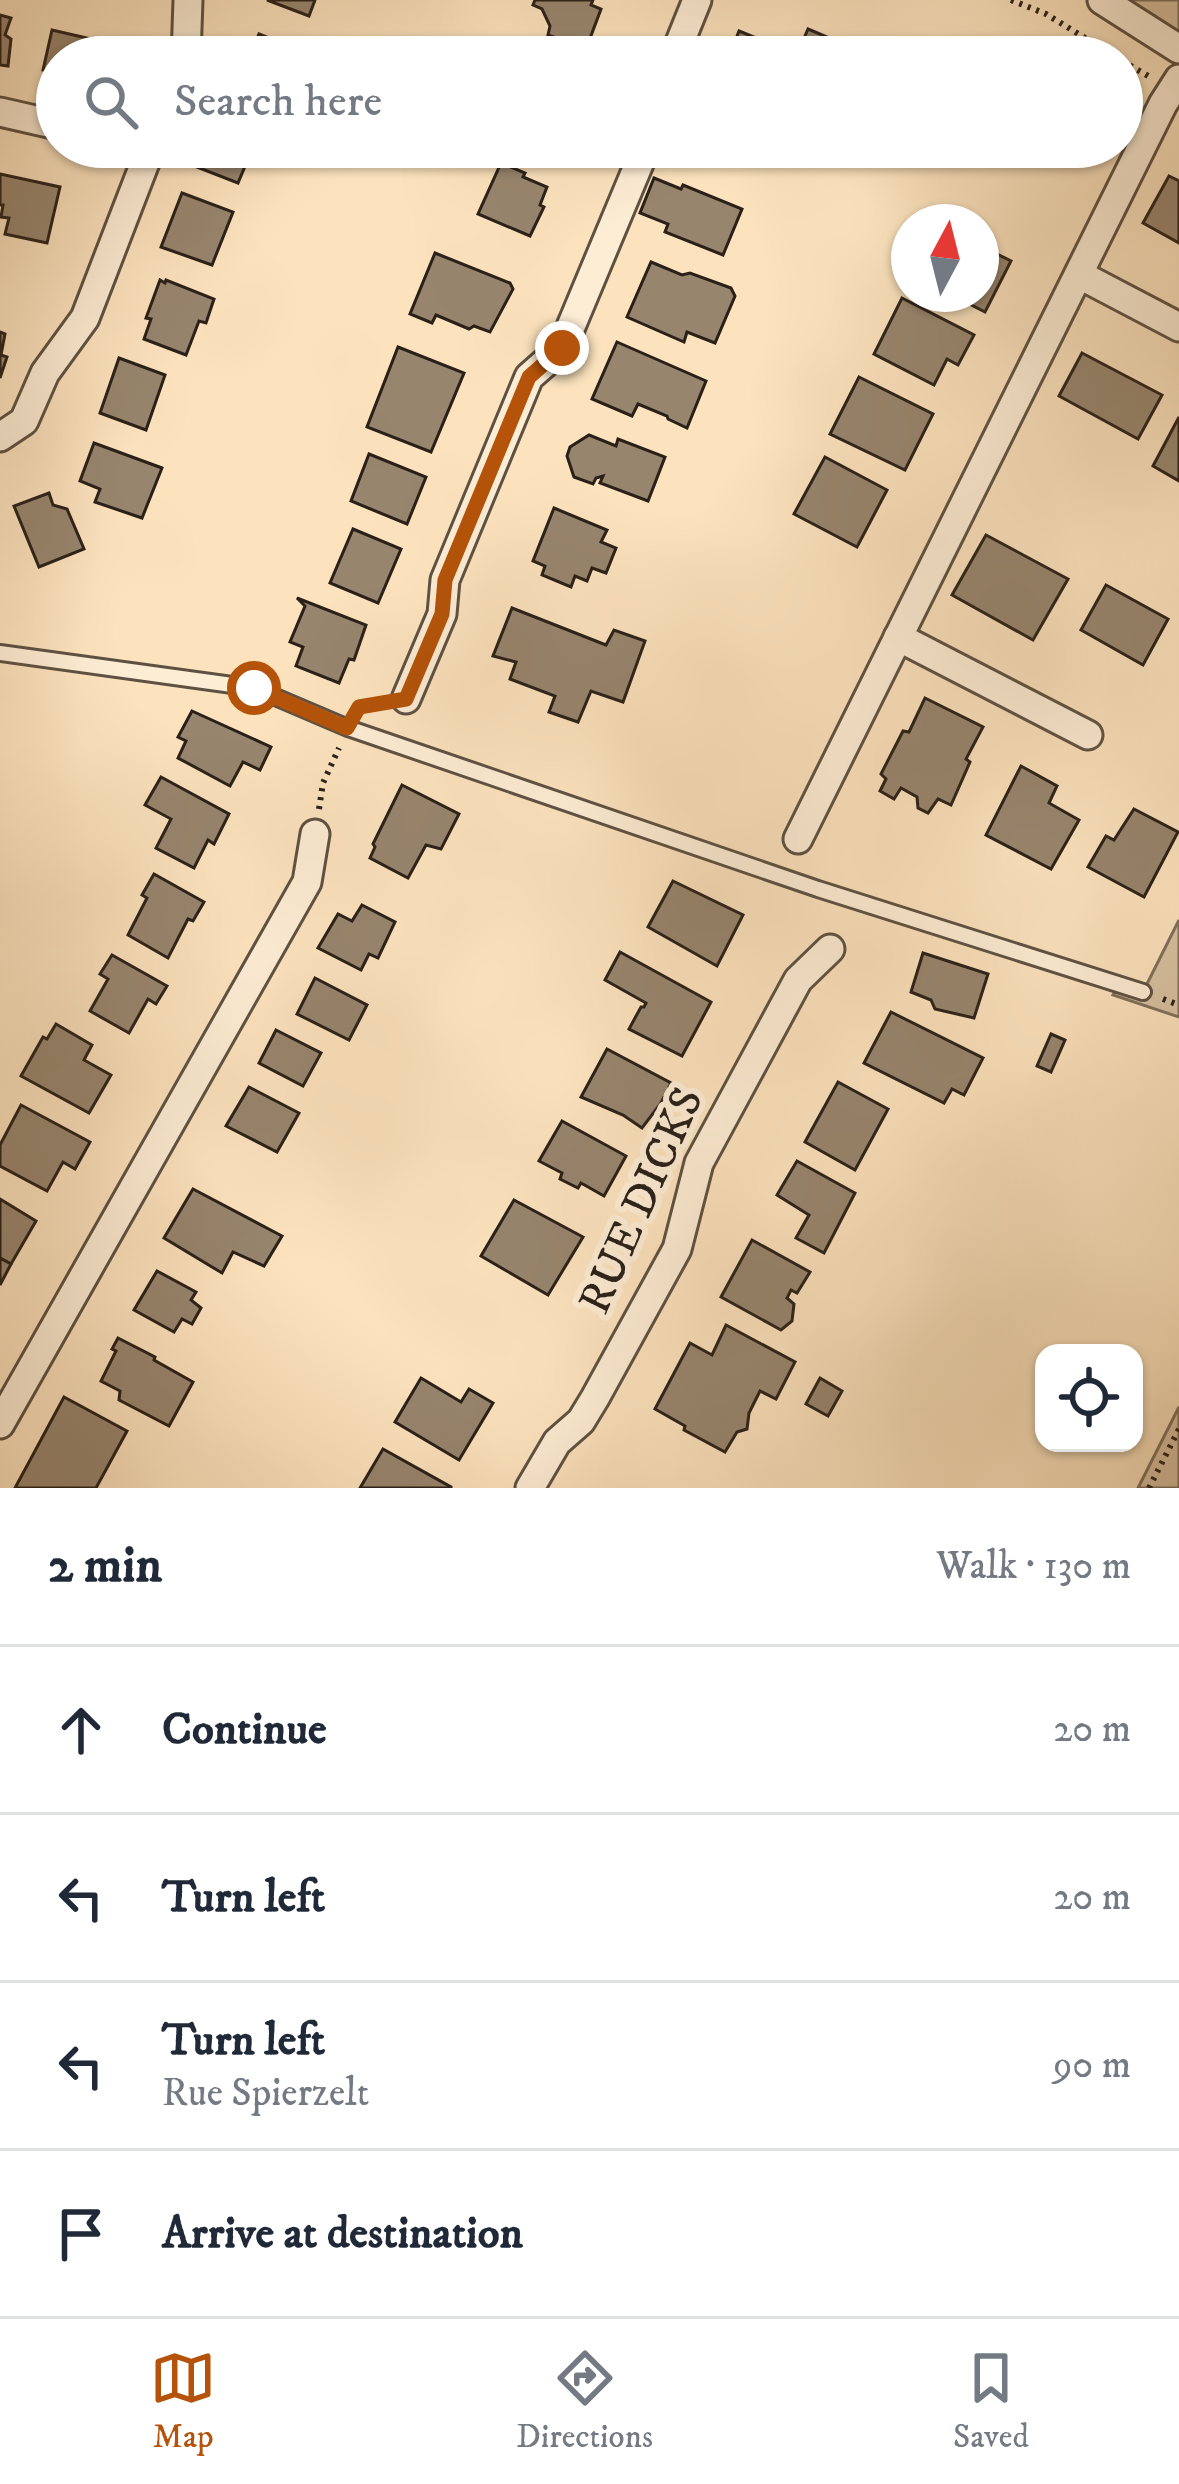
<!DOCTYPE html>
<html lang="en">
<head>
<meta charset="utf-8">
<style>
	body { margin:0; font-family:"IM FELL DW Pica",serif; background:#f6f6f7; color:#1f2937 }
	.controls { position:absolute; right:36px; bottom:36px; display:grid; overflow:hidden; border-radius:24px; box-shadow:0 3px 9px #0004 }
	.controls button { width:108px; height:108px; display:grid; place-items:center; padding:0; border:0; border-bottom:3px solid #e0e1e3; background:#fff; color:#1f2937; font:60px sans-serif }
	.compass { position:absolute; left:891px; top:204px; width:108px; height:108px; border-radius:50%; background:#fff; box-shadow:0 3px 9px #0004; rotate:7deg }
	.stop { position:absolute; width:36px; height:36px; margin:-27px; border:9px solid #b45309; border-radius:50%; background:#fff }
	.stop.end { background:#b45309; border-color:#fff; box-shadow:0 3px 12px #0008 }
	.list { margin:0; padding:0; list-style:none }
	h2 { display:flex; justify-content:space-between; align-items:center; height:156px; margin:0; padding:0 48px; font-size:51px }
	h2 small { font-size:39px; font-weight:400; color:#747a83 }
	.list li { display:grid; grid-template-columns:78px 1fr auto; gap:36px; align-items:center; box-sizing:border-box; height:168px; padding:0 48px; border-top:3px solid #e0e1e3 }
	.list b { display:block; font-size:45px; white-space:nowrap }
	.list p { margin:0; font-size:39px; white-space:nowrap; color:#747a83 }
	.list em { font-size:39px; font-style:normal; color:#747a83 }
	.icon { flex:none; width:66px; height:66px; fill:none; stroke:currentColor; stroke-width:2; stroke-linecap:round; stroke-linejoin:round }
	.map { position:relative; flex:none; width:1179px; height:1488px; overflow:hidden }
	.search { position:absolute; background:#fff; box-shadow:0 3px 9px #0004; left:36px; right:36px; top:36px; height:132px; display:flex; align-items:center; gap:30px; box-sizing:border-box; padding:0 42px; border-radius:66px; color:#747a83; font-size:45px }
	.sheet { height:828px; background:#fff }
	nav { display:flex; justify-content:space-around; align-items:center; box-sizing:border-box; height:168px; border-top:3px solid #e0e1e3; background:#fff; font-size:33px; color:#747a83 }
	nav a { display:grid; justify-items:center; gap:6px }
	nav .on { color:#b45309 }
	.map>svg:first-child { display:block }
</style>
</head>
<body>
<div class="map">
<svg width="1179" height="1488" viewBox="0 0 1179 1488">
	<rect width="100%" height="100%" fill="#fce3be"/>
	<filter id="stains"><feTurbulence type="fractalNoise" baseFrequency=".00167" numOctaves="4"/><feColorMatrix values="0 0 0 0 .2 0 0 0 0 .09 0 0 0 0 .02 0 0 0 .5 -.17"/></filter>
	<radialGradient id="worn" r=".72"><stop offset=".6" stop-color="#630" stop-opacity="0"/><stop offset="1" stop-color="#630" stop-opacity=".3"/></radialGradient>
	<g fill="#d8c2a2" stroke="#81715d" stroke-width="3">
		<path d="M1102 0H1179V49Z"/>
		<path d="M1179 920V1017L1113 995 1119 985 1143 992Z"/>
		<path d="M1179 1407V1488H1138Z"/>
	</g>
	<g fill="#97856e" stroke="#2a2018" stroke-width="3">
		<path d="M267 0H315L309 16Z"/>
		<path d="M535 0H593L591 5 601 9 586 49 548 35 550 26 542 9 533 5Z"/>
		<path d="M0 15 11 18 5 35 11 39 8 66 0 65Z"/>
		<path d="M808 29 839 42 833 57H796Z"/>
		<path d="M52 30 108 43 105 57H57V73L43 70Z"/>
		<path d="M739 31 783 49 780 57H729Z"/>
		<path d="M259 34 296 49 293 57H225L232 39 254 46Z"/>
		<path d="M202 147H267L263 157 251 152 238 183 194 166Z"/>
		<path d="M501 163 525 173 523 177 547 187 540 205 544 207 530 236 478 214Z"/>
		<path d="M0 174 60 187 47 243 5 234 9 218 1 217 3 205H0Z"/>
		<path d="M1169 176 1179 181V243L1143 223Z"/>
		<path d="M654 178 681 189 683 185 742 209 723 255 665 232 668 224 640 213Z"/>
		<path d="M182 193 233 212 212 265 161 247Z"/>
		<path d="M981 246 1011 261 985 312 950 294H981Z"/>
		<path d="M435 253 510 283 513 289 490 332 474 326 469 329 436 315 432 323 410 314Z"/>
		<path d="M651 262 682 275 690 273 731 288 735 296 715 343 687 332 684 342 627 317Z"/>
		<path d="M160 280 165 283 166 280 214 299 206 323 199 321 186 355 144 339 151 319 146 318Z"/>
		<path d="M902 298 974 335 958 365 947 359 934 385 874 354Z"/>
		<path d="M0 332 5 334 1 355 7 357 0 378Z"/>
		<path d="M617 342 706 381 687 428 668 419 667 416 638 404 632 416 592 399Z"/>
		<path d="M398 347 464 373 431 452 367 427Z"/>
		<path d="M1082 353 1162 395 1138 439 1059 396Z"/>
		<path d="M119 358 165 375 146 430 100 413Z"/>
		<path d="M859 377 933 414 905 470 830 434Z"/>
		<path d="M1179 417V481L1153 466Z"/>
		<path d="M589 435 616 446 618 439 665 457 648 501 600 483 603 476 596 478 593 484 574 477 567 456 570 447Z"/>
		<path d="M94 443 162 468 142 518 95 502 100 489 80 481Z"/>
		<path d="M369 454 426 477 407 524 351 501Z"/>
		<path d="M825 457 887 490 857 547 794 514Z"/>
		<path d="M49 493 53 505 67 509 84 549 39 567 14 506Z"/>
		<path d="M554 508 607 530 601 542 616 548 606 573 592 568 587 581 575 576 571 587 542 575 545 566 533 561Z"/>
		<path d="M353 529 401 549 378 603 330 583Z"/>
		<path d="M986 535 1068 579 1033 640 952 595Z"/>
		<path d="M1106 585 1168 619 1143 665 1081 630Z"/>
		<path d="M297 598 366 625 354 660 349 659 339 683 296 666 303 647 290 642 305 606Z"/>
		<path d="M512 608 606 645 614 630 645 641 623 702 591 691 578 722 549 712 555 696 510 679 516 662 493 656Z"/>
		<path d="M925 698 983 727 966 759 970 762 951 805 938 799 928 813 918 808 917 797 901 788 894 799 880 791 886 779 881 774 903 731 909 732Z"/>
		<path d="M192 711 271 747 260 770 243 762 230 786 178 758 186 741 178 737Z"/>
		<path d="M1021 766 1057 786 1049 803 1079 820 1051 869 986 835Z"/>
		<path d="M161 777 229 814 214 844 208 840 194 868 156 848 171 819 145 805Z"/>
		<path d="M402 785 459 814 441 849 426 845 408 878 370 858 375 847 373 844Z"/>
		<path d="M1134 809 1178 832 1144 897 1088 867 1106 836 1114 840Z"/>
		<path d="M154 874 204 902 193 921 188 919 168 958 128 935 147 898 142 895Z"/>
		<path d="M673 881 743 915 717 966 648 927Z"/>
		<path d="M362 905 395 922 378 958 369 954 361 970 318 948 338 914 352 921Z"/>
		<path d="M620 952 711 1002 682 1056 629 1029 641 1007H644L646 1003 605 980Z"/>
		<path d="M923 953 988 974 974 1018 935 1009 931 1000 911 992Z"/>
		<path d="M112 955 167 986 156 1004 148 999 129 1033 90 1011 108 979 100 974Z"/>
		<path d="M315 978 367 1005 349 1040 297 1014Z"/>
		<path d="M891 1012 983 1058 964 1095 952 1089 944 1103 864 1063Z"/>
		<path d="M56 1024 92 1045 84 1060 111 1075 89 1113 21 1076 43 1037 47 1039Z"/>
		<path d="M276 1030 321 1053 303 1086 259 1063Z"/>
		<path d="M1051 1034 1065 1040 1051 1072 1037 1066Z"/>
		<path d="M607 1049 671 1083 661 1103 642 1128 623 1115 581 1097Z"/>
		<path d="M838 1082 888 1109 855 1170 805 1142Z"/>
		<path d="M249 1087 299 1113 277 1152 226 1126Z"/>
		<path d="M21 1105 90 1142 75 1169 63 1162 47 1191 0 1166V1145Z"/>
		<path d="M562 1121 626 1156 604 1196 581 1183 578 1188 560 1179 562 1173 539 1161Z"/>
		<path d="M797 1161 855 1193 824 1253 796 1238 809 1215 777 1195Z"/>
		<path d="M193 1189 282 1236 264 1266 233 1252 222 1273 164 1238Z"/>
		<path d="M0 1199 36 1221 11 1264 0 1258Z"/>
		<path d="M514 1200 583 1237 548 1295 481 1256Z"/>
		<path d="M752 1240 810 1272 797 1293 791 1290 787 1298 794 1304 792 1321 781 1330 721 1297Z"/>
		<path d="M0 1258 11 1264 0 1285Z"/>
		<path d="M157 1271 196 1292 191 1300 201 1308 192 1324 182 1319 174 1332 134 1310Z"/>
		<path d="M726 1325 795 1362 776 1399 760 1391 749 1413 747 1429 737 1432 725 1452 684 1430 685 1426 655 1409 690 1343 712 1355Z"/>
		<path d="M118 1338 155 1357 154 1360 193 1382 169 1426 119 1400 120 1391 101 1381 116 1351 112 1349Z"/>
		<path d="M421 1378 461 1402 469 1389 493 1403 459 1460 395 1422Z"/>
		<path d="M820 1378 842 1391 828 1416 806 1404Z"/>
		<path d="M64 1397 127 1431 96 1488H15Z"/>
		<path d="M383 1449 451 1487V1488H360Z"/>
	</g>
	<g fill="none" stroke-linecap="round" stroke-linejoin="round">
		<defs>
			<path id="lane" d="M0 653 254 688 348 728 818 889 1143 992"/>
			<g id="street">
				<path d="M1102 0 1179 49"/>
				<path d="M186 57 188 0"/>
				<path d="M674 57 697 0"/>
				<path d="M0 112 57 125"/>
				<path d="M1080 275 1179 327"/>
				<path d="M0 437 24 421 45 373 85 318 151 147"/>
				<path d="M898 637 1088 735"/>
				<path d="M406 699 442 614 445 580 529 377 562 348 646 147"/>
				<path d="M798 839 1163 104 1179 79"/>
				<path d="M0 1424 307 882 315 834"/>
				<path d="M530 1488 557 1442 581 1421 595 1398 677 1249 699 1163 798 980 830 949"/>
			</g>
		</defs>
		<use href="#lane" stroke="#5e5142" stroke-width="20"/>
		<use href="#street" stroke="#5e5142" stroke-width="33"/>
		<g stroke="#2a2018" stroke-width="6" stroke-dasharray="3 6" stroke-linecap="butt">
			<path d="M1011 0 1046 14 1116 57"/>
			<path d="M1122 61 1150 77"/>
			<path d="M319 809 323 783 339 748"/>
			<path d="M1163 999 1179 1005"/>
			<path d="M1149 1488 1179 1429"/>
		</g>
		<use href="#lane" stroke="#fdedd5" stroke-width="14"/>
		<use href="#street" stroke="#fdedd5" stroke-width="27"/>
	</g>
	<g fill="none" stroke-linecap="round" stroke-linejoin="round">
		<path stroke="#b45309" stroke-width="15" d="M254 688 347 728 359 707 406 699 442 614 445 580 529 377 562 348"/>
	</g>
	<g text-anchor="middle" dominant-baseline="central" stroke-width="12" stroke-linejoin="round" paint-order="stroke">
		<g font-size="45" fill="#2a2018" stroke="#fdedd5">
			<text transform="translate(642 1201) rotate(-66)">RUE DICKS</text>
		</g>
	</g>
	<rect width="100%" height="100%" filter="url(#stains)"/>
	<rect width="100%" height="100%" fill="url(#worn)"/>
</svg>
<div class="controls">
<button><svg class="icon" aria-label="locate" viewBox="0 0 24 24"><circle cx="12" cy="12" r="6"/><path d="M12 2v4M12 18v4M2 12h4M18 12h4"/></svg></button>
</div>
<svg class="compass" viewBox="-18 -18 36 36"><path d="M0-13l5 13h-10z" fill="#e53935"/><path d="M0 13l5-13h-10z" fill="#747a83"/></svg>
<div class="stop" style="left:254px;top:688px"></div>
<div class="stop end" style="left:562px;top:348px"></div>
<div class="search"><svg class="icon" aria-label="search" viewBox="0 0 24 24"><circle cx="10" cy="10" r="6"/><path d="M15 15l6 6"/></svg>Search here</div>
</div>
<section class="sheet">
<h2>2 min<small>Walk · 130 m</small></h2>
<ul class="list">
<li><svg class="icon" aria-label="ahead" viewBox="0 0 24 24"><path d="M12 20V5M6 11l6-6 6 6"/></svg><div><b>Continue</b></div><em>20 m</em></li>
<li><svg class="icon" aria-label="left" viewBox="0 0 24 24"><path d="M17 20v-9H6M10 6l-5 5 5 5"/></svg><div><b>Turn left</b></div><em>20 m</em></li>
<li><svg class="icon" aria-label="left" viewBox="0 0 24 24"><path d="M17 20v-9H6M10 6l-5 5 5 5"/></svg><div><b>Turn left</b><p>Rue Spierzelt</p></div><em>90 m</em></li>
<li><svg class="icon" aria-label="arrive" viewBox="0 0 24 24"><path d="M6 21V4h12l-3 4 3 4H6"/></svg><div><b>Arrive at destination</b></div></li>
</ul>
</section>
<nav>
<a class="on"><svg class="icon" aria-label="map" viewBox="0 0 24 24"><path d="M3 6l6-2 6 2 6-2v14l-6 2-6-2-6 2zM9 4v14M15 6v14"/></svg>Map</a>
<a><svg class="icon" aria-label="directions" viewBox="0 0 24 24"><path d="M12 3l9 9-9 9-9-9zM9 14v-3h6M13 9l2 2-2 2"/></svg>Directions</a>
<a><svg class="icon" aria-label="saved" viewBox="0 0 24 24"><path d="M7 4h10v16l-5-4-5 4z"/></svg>Saved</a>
</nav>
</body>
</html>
